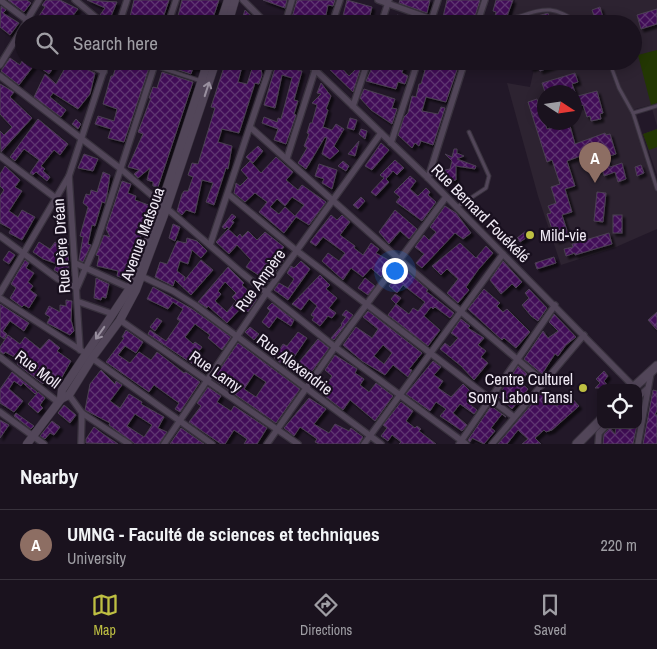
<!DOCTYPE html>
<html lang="en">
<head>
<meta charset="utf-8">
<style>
	body { margin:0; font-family:"Archivo Narrow",sans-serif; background:#27202b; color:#f1f3f6 }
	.controls { position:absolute; right:15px; bottom:15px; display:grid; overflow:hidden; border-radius:10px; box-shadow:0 2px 12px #0003 }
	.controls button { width:45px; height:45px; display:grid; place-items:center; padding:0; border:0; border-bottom:1px solid #38323c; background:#1a121e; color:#f1f3f6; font:25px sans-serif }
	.compass { position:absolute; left:537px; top:85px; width:45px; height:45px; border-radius:50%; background:#1a121e; box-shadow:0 2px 12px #0003; rotate:102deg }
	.you { position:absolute; left:394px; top:270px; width:18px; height:18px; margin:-12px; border:4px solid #fff; border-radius:50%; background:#1a73e8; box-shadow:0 0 0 8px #1a73e833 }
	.badge { display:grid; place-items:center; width:32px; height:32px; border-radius:50%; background:#bebf42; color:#fff; font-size:16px; font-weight:700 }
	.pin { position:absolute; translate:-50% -41px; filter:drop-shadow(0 1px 2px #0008) }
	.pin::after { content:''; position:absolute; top:26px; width:18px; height:15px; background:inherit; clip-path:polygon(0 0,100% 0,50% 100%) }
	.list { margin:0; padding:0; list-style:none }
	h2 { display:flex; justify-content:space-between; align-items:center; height:65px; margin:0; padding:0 20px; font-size:21px }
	h2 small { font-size:16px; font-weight:400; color:#9f9ea4 }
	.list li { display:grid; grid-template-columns:32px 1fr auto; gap:15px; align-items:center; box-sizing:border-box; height:70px; padding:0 20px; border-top:1px solid #38323c }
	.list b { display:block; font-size:19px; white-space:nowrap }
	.list p { margin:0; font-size:16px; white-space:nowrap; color:#9f9ea4 }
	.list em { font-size:16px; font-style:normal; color:#9f9ea4 }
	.icon { flex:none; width:28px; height:28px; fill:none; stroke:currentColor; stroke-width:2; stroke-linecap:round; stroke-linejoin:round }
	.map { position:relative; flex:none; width:657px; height:444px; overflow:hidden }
	.search { position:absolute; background:#1a121e; box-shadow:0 2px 12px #0003; left:15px; right:15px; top:15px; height:55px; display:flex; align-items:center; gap:12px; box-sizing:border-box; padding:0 18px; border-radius:28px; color:#9f9ea4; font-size:19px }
	.sheet { height:135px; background:#1a121e }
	nav { display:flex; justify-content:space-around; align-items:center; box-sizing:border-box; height:70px; border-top:1px solid #38323c; background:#1a121e; font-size:14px; color:#9f9ea4 }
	nav a { display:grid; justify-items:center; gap:2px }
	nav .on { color:#bebf42 }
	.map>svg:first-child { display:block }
</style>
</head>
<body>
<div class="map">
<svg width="657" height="444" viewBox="0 0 657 444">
	<defs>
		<pattern id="building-cross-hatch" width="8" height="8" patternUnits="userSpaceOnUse" patternTransform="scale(1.25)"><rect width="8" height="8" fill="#431159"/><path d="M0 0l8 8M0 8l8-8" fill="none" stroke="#5e3471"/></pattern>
		<filter id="shadow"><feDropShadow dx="3" dy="3" stdDeviation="1" flood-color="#0009"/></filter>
	</defs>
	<rect width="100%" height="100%" fill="#221828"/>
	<g fill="#2d2331" fill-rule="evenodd">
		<path d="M515 0H657V126L651 105 635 109 633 113 657 189V229L616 247 561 265 538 196 507 83 530 87 534 69 530 70 528 61H633V24H528L527 21 510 24ZM544 92H574V122H544Z"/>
		<path d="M657 129V175L643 134Z"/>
	</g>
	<g fill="#233703">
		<path d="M657 50V103L651 105 638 55Z"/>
		<path d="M657 129V147L649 150 643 134Z"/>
	</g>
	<g fill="url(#building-cross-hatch)" stroke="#4b4052" fill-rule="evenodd" filter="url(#shadow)">
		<path d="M8 0H27L31 3 24 12Z"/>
		<path d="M46 0H60L78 9 72 17 80 24H53L49 21 44 24 37 19 45 7 42 5Z"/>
		<path d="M87 0 117 2 109 21 100 15 105 8Z"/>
		<path d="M134 0H169L161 24H138L129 21Z"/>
		<path d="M182 0H219L211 24H176Z"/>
		<path d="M263 0H287L285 8Z"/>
		<path d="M297 0H335L333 6 328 5 325 20 321 19 319 24H290Z"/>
		<path d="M347 0 372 7 368 24H341Z"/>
		<path d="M400 0H430L427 13 399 3Z"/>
		<path d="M447 0H480L474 20 470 19 468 24 443 17Z"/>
		<path d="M496 0H513L506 19 495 16 496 12 493 11Z"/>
		<path d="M1 6 6 10 3 13 19 23 10 35 0 27Z"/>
		<path d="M600 7 604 21 592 23 590 18 594 16 592 10Z"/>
		<path d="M657 9V24L641 29 637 15Z"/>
		<path d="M245 10 260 24H244L245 20 242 19Z"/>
		<path d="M548 13 552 24H529L528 19Z"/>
		<path d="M397 15 404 17 402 24H394Z"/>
		<path d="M10 58 20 65 22 61H58L49 74 35 64 19 85 1 71Z"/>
		<path d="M69 61 95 73 90 94 78 109 53 93 50 97 66 110 61 117 34 97 45 74 56 84Z"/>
		<path d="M118 61H135L149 68 124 142 108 138 111 129 95 124 98 116 114 121 117 109 103 104 111 76H113Z"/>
		<path d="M161 61H200L197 69 193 68 191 74 160 64Z"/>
		<path d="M226 61 243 63 238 82 247 84 252 69 247 67 249 61H263L261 68 262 75 259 84 255 83 239 133 222 129 218 142 232 146 228 169 226 168 214 205 206 202 213 183 202 180 195 213 186 210 182 215 177 211 182 194 184 191H188L193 177 188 175 192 163 198 164 215 108 211 107Z"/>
		<path d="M277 61H287V64L292 66 291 68 302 71 294 100 298 101 294 114 296 115 286 144 274 140 278 129 262 123 264 117 277 122 278 118 281 119 292 78 282 75 275 108 264 105Z"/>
		<path d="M335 61 349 76 357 68 360 70 353 92 328 68Z"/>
		<path d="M375 61H405L402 73 408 76 405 84 398 82 396 89 366 81Z"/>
		<path d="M423 61 435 63 434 66 444 69 446 63 444 61H460L446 102 426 97 422 111 438 114 441 107 445 108 433 145 421 141 419 146 415 143 412 148 398 135 404 117 408 113 412 96 416 97 419 84H421L425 70 420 69Z"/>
		<path d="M529 61H565V62L540 71 538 66 531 69Z"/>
		<path d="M162 72 193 82 158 187 153 186V182L147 180 150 168 138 178 134 174 139 170 128 167 143 134 138 132 151 98H149L153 87 157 88Z"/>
		<path d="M575 73 578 82 572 84 575 92H560L559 88 545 92 542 83Z"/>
		<path d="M321 83 331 96 326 109 328 110 323 127 332 130 336 124 344 129 334 146 339 151 330 159 322 154 327 138 325 137 306 169 298 163 307 148 304 146 309 134 307 133 310 123H312L317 105 312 103 321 94 317 93Z"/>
		<path d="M0 84 14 92 10 97 32 118 1 152 0 131 4 135 12 127 0 114Z"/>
		<path d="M364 89 395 99 392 108 397 109 392 124 371 110 360 98Z"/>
		<path d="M597 91 603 113 600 114 601 119 591 121 590 116 587 117 583 105 574 108V97Z"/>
		<path d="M537 99 547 129 569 122 575 144 605 133 606 135 610 134 616 154 607 157 610 167 622 163 626 179 618 182 615 172 604 176 602 169 595 172 589 153 567 161 575 186 565 189 572 212 562 215 569 237 556 241 547 214 551 213 548 206 556 203 551 187 560 184 552 160 547 162 528 102Z"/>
		<path d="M350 118 357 120 354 130 347 128Z"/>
		<path d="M38 119 68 144 60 155 54 150 41 166 45 169 43 171 50 177 47 181 36 172 33 175 30 173 39 160 24 149 15 161 10 157Z"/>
		<path d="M76 119 81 124 78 129 72 124Z"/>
		<path d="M361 129 367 131 365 139 359 134Z"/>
		<path d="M359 141 355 156 348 154Z"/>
		<path d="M381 143 389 150 372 170 365 166Z"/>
		<path d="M258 146 263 151 253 163 246 157Z"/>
		<path d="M454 149H457V153L464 156 457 159 476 166 475 169 456 166V180L445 182V170L450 169 452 161 445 154 452 157Z"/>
		<path d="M84 154 98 159 93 171 78 168Z"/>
		<path d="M276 157 293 172 286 180 298 190 302 185 326 202 309 225 296 217 284 233 259 212 267 202 255 193 245 202 234 193 236 183 240 186 248 178 241 170 250 161 261 173ZM292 197 304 205 295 216 285 207 279 214 270 207 277 199 285 206Z"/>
		<path d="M395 160 404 168 397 175 393 171 386 179 389 182 376 196 371 192 384 178 380 175Z"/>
		<path d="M343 161 349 166 346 171 338 166Z"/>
		<path d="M319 164 337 170 332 189 322 183 324 179 315 176Z"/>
		<path d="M641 165 644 173 637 176 635 167Z"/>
		<path d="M5 166 20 180 15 187 22 191 9 211 18 217 22 210 35 217 22 240 9 233 11 229 0 223V196L4 190 0 186V174Z"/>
		<path d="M103 172 110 175 107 195 105 203 102 202 95 226 92 225 88 244 91 245 83 262 79 260 83 237 80 236 88 207 83 203 86 194 90 195 91 190 97 192Z"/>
		<path d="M410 176 416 181 410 189 418 196 426 188 430 192 428 195 436 202 422 221 396 202 400 197 394 192Z"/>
		<path d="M122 181 131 184 128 193 136 196 135 200 154 207 145 231 142 230 138 249 133 248 127 279 117 276 118 271 97 266 99 256 96 255 104 235 110 237 106 229Z"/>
		<path d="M597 192 606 193 603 222 594 221Z"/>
		<path d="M361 197 365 201 358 209 353 205Z"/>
		<path d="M471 203 480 214 475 218 466 207Z"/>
		<path d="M445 206 456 213 471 233 463 239 455 233 422 268 416 263 424 254 415 247 424 235 429 240 436 232 430 227Z"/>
		<path d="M395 210 417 229 409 239 400 231 389 244 379 232Z"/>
		<path d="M232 214 236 217 232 221 234 222 229 229 227 227 225 229 222 227Z"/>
		<path d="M331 215 337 220 342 215 350 222 340 235 355 246 354 248 363 255 371 243 379 249 376 253 392 262 381 277 371 268 363 277 351 268 343 280 322 261 328 253 339 261 345 253 323 237 316 246 310 242Z"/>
		<rect x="613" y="215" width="9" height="18"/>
		<path d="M173 224 180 227 175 241 169 238Z"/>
		<path d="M228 229 237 237 240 234 242 237 248 231 257 240 265 232 284 247 277 255 284 260 266 285 262 281 263 278 246 267 251 260 237 245 229 254 216 242Z"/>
		<path d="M526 231 529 236 520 242 517 238Z"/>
		<path d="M609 233 612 244 575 255V253L566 256 564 249 573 247 572 244Z"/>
		<path d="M61 238H68L69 279 54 270 57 264 43 259 33 252 39 242 50 249 55 242 59 244Z"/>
		<path d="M187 238 197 241 207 251 201 258 192 250 188 264 180 261 177 271 185 277 184 281 201 260 213 270 191 295 175 280 173 286 155 277 160 262 167 264 177 241 186 243Z"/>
		<path d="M460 243 476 258 486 246 493 253 478 270 466 287 469 290 458 303 447 293 458 279 447 269 441 275 432 266Z"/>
		<path d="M9 251 15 255 9 264 3 260Z"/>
		<path d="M554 257 556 263 537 269 535 263Z"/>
		<path d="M25 260 29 263 26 268 34 273 28 282 33 286 30 290 37 295 29 308 24 305 22 307 10 298 16 288 11 284Z"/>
		<path d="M301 261 310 269 288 300 274 290 279 283 288 288 294 279 287 273 291 266 294 268Z"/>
		<path d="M503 261 522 282 516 288 512 284 501 294 490 280Z"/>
		<path d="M228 267 244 283 242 285 257 299 248 312 242 307 227 323 208 306 207 308 198 302ZM225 282 236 293 232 297 236 301 227 312 215 301 221 294 218 291Z"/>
		<path d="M403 268 428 290 426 291 454 313 450 318 435 307 433 309 431 307 424 316 440 330 428 346 388 315 396 304 409 314 413 308 418 311 425 302 403 285 397 293 389 286Z"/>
		<path d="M320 275 330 285 326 289 337 298 329 308 336 313 332 318 328 316 320 326 312 320 314 317 311 315 317 306 309 299 301 310 292 304Z"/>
		<path d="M96 278 109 284 106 298 102 297 101 300 94 298Z"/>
		<path d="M365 278 375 286 368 295 358 288Z"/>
		<path d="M153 287 192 309 231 337 222 350 208 338 210 335 195 324 185 337 193 344 195 342 202 347 197 354 212 364 206 373 148 334 150 330 166 341 180 321 177 319 183 309 173 302 168 309 147 299Z"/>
		<path d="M484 289 500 303 497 306 503 312 507 309 530 332 516 348 504 338 502 340 468 309Z"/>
		<path d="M529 289 547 308 538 321 531 316 522 305 529 298 525 293Z"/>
		<path d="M395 294 401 298 396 304 391 299Z"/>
		<path d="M66 300 72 301 71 320 74 331 70 335 47 323 50 317 45 314 49 306 60 312V305L66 306Z"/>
		<path d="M272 303 294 320 291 326 277 317 269 328 262 322 270 311 267 308Z"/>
		<path d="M0 304 29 323 24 331 10 321 3 331 7 334 4 339 0 336Z"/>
		<path d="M346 310 353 315 334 340 331 338 342 325 341 324 346 317 342 315Z"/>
		<path d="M368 311 422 353 409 369 412 370 408 377 393 365 385 375 362 361 343 345 356 327 372 338 378 329 363 317ZM383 345 392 353 384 364 374 356Z"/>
		<path d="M657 312V330L648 320Z"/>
		<path d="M554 314 576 337 566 345 558 356 555 354 542 374 524 359 543 331 548 338 558 331 549 322Z"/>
		<path d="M157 318 162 321 155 331 150 327Z"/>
		<path d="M461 319 470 326 468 328 484 338 478 345 486 351 481 357 488 363 474 380 461 366 440 349 445 343 450 347 458 338 451 333Z"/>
		<path d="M250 327 259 334 254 340 245 332Z"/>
		<path d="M126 330 143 342 136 353 125 346 118 355 130 363 139 352 151 360 157 352 184 373 186 372 200 382 180 412 175 409 179 403 154 385 149 392 106 362 124 338 122 337Z"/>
		<path d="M298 332 307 338 290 363 295 367 318 339 329 348 305 381 274 358 283 344 287 346Z"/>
		<path d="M8 335 20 344 25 337 40 349 49 339 60 348 57 351 71 361 58 384 48 377 43 384 17 364 20 360 5 352 4 354 0 352V347Z"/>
		<path d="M238 343 300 389 276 423 213 379ZM254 374 266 382 256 397 244 389Z"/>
		<path d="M335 355 357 369 355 373 364 379 360 385 364 388 369 392 376 383 393 396 375 421 350 400 343 410 321 393 332 376 325 370Z"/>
		<path d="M433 361 441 367 434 375 443 381 438 388 451 397 463 384 473 394 467 402 477 410 474 414 460 404 453 413 467 425 462 431 440 416 446 409 436 402 430 411 406 394Z"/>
		<path d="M518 366 527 374 520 382 528 389 512 409 498 396Z"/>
		<path d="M101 370 115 384 116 381 122 385 110 401 120 408 129 394 142 402 141 404 164 417 158 428 167 432 159 444H135L109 425 110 423 85 410 90 384ZM135 414 152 425 144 437 127 426Z"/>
		<path d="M604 371 608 376 604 381 610 388H595L600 383 596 379Z"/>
		<path d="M12 372 37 392 35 394 23 383 21 386 14 381 9 389 23 401 14 412 0 403V389Z"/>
		<path d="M208 387 221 396 217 402 231 411 234 406 267 428 257 444H244L247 439 234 430 225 444H221L189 422 201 406 197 403Z"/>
		<path d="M653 390 657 391V410L655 415H657V444H643Z"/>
		<path d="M38 392 45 398 40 405 43 408 38 413 28 404Z"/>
		<path d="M542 392 557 406 569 395 579 406 552 430 546 432 544 430 535 438 541 444H522L528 439 518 430 507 444H498Z"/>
		<path d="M309 398 326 409 314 424 329 433 335 424 349 431 351 428 363 437 359 444H319L315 442 317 439 300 427 294 436 284 428Z"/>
		<path d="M401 402 413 411 406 421 415 428 417 426 421 429 419 431 436 444H399L401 442 392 435 388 441 381 436 387 428 383 425Z"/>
		<path d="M64 405 76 415 70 423 58 413Z"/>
		<path d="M491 406 506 417 502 414 491 428 495 431 484 444 472 438 470 442 468 440Z"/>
		<path d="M16 413 34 426 31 429 14 416Z"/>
		<path d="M0 420 9 425 0 438Z"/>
		<path d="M52 421 60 427 54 435 50 433 45 439 40 436Z"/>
		<path d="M630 425H637L633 444H603L604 434 610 428 615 434 616 427 629 429Z"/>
		<path d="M94 427 103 434 118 444 86 443V439Z"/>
		<path d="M181 428 184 430 204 444H170Z"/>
	</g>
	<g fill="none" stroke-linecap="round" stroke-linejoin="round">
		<defs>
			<g id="service">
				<path d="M517 17C549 7 552 6 581 24"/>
				<path d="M140 61 201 81"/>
				<path d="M609 61 619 88 633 113 657 189"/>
				<path d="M633 113 657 106"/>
				<path d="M457 207 486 188 489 176 469 132"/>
			</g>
			<g id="minor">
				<path d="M0 0 32 24"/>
				<path d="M75 0 104 24"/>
				<path d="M243 0 267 24"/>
				<path d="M378 0 445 24"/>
				<path d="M26 22 39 0"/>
				<path d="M119 24 127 0"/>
				<path d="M168 24 176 0"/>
				<path d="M285 24 292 0"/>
				<path d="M332 24 340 0"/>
				<path d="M381 24 389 0"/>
				<path d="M430 24 438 0"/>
				<path d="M477 24 485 0"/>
				<path d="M82 61 104 72"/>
				<path d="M306 61 428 178 634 387"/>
				<path d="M0 65 24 26"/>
				<path d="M0 76 121 169 242 273 335 347 466 444"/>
				<path d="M353 106 368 61"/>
				<path d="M250 127 400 260 544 382"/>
				<path d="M391 143 418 61"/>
				<path d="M0 156 57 199"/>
				<path d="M287 158 318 61"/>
				<path d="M428 178 465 61"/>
				<path d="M228 194 297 251 514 417"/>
				<path d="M0 236 58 279 77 288 96 244 156 61"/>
				<path d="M210 245 272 61"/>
				<path d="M75 263 132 289"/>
				<path d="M141 276 173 291 195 305 381 444"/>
				<path d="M0 293 69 176"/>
				<path d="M0 298 82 351"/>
				<path d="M79 302 113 314"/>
				<path d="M120 320 298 444"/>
				<path d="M80 350 69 176 107 61"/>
				<path d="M0 357 58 402"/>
				<path d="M92 358 212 444"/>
				<path d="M69 395 82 413 129 444"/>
				<path d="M638 397 648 388"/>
				<path d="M0 412 44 444"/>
				<path d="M81 444 82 413"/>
				<path d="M164 444 267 292 381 133"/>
				<path d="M267 444 335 347 446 197"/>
				<path d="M364 444 503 254"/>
				<path d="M459 444 555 305"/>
				<path d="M492 444 584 335"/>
				<path d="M598 444 599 433 607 425"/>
				<path d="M638 444 651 373"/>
			</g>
			<g id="tertiary">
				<path d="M220 24 228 0"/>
				<path d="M228 24 235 0"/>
				<path d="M61 399 69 395 92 358 120 320 136 290 167 207 216 61"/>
				<path d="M27 444 61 399 62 390 130 288 162 202 208 61"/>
			</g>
			<g id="secondary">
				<path d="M633 388 657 366"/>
				<path d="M577 444 601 420"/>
			</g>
		</defs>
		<use href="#service" stroke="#39323e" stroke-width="5"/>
		<use href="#minor" stroke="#39323e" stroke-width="8"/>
		<use href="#tertiary" stroke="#39323e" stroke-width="9"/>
		<use href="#secondary" stroke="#39323e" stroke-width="11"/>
		<use href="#service" stroke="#524659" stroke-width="3"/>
		<use href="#minor" stroke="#524659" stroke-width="5.5"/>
		<use href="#tertiary" stroke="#524659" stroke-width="8"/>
		<use href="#secondary" stroke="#524659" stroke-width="9"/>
	</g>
	<defs><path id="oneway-shaft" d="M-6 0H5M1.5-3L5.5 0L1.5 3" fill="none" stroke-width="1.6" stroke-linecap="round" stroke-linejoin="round" transform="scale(1.25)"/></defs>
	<g stroke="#99909f">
		<use href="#oneway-shaft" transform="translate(207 89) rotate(-72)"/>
		<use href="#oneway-shaft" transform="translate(100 333) rotate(125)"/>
	</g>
	<g fill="#bebf42" stroke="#180f1e" stroke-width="2">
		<circle cx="530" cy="235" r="5"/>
		<circle cx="583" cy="388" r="5"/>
	</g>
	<g text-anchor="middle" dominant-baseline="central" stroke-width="4.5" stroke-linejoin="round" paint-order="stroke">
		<g font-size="16" fill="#f0eaf5" stroke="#180f1e">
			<text transform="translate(481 213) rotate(45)">Rue Bernard Fouékélé</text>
			<text transform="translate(142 234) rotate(-70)">Avenue Matsoua</text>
			<text transform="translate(61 246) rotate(-94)">Rue Père Dréan</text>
			<text transform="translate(260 280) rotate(-54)">Rue Ampère</text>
			<text transform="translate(295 364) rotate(37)">Rue Alexendrie</text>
			<text transform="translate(38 369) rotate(37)">Rue Moll</text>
			<text transform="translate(216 371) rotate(35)">Rue Lamy</text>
		</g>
		<g font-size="16" fill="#f0eaf5" stroke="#180f1e" text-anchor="start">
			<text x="540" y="235">Mild-vie</text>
			<text x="573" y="379" text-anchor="end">Centre Culturel<tspan x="573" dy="18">Sony Labou Tansi</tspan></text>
		</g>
	</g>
</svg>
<div class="controls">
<button><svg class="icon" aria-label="locate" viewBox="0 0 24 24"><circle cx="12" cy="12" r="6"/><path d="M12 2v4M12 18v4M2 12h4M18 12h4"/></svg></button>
</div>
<svg class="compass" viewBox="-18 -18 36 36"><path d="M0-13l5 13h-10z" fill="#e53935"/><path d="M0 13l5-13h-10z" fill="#9f9ea4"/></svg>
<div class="you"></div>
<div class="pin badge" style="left:595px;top:183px;background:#8d6e63">A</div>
<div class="search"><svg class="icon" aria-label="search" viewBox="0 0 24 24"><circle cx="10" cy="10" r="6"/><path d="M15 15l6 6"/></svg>Search here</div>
</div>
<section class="sheet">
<h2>Nearby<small></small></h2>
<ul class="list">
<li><span class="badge" style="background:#8d6e63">A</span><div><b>UMNG - Faculté de sciences et techniques</b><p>University</p></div><em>220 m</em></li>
</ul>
</section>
<nav>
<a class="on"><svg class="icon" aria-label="map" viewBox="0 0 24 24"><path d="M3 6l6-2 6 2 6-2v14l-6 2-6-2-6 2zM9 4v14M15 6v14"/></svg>Map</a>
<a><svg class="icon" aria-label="directions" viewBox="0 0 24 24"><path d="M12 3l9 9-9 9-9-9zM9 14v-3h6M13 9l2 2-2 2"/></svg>Directions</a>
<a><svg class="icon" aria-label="saved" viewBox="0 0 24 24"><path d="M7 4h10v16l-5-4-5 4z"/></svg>Saved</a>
</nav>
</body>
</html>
